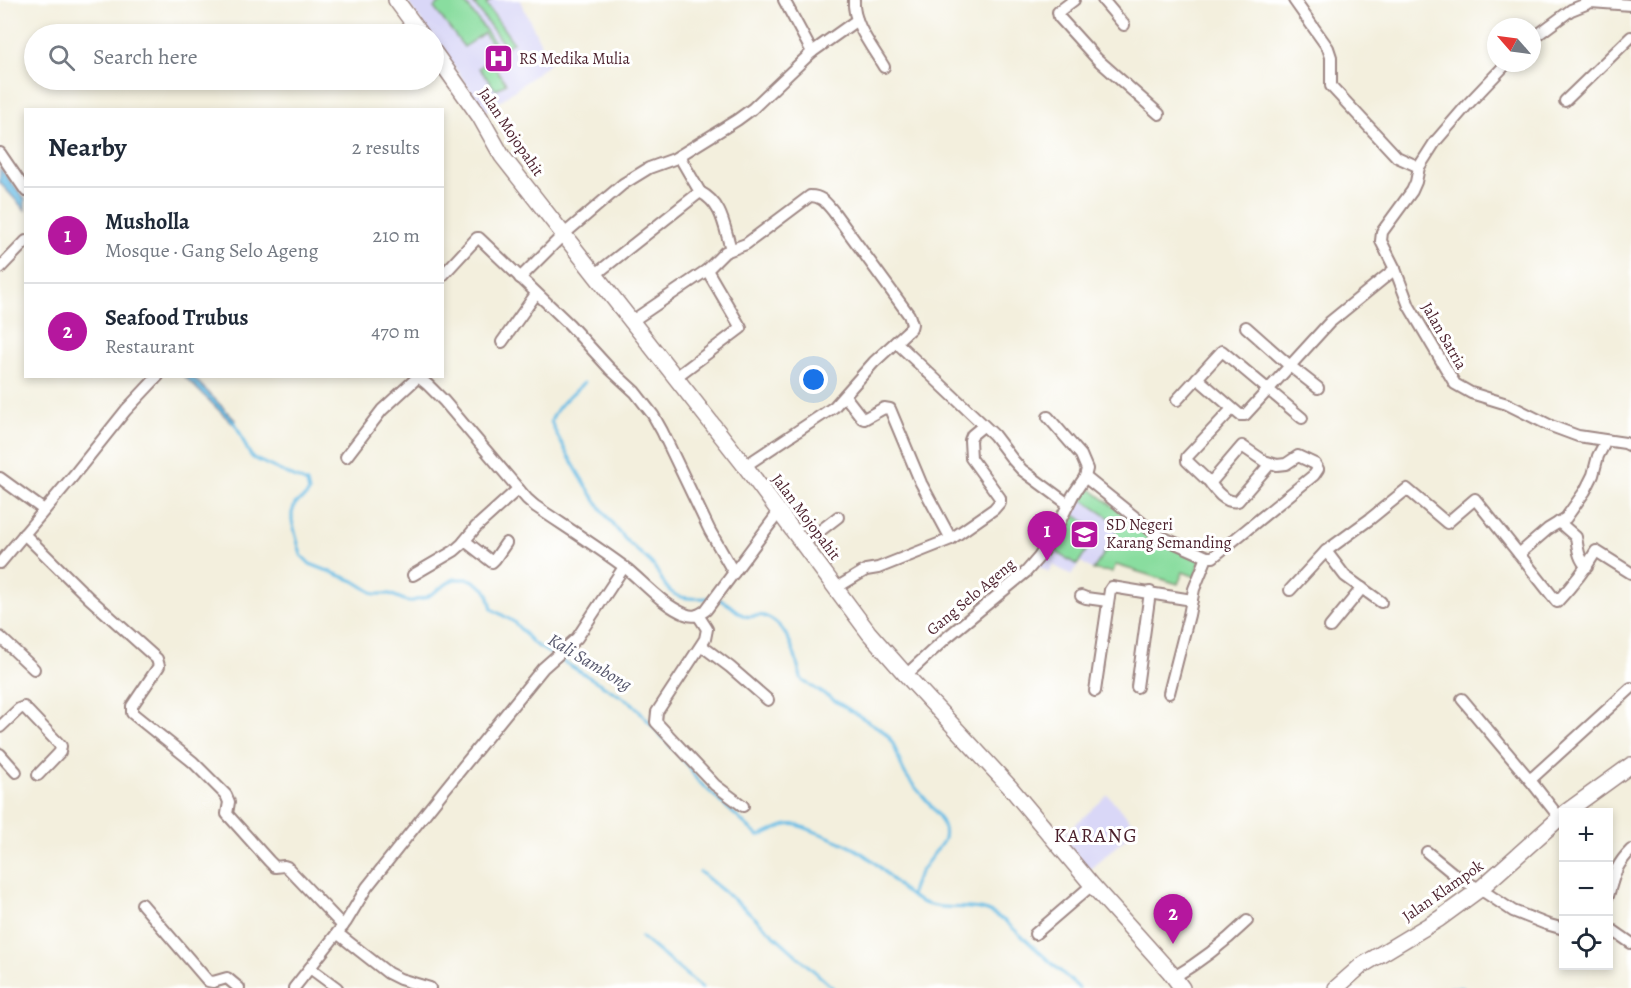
<!DOCTYPE html>
<html lang="en">
<head>
<meta charset="utf-8">
<style>
	body { margin:0; font-family:Alegreya,serif; background:#f2f2f3; color:#1f2937 }
	.controls { position:absolute; right:18px; bottom:18px; display:grid; overflow:hidden; border-radius:0px; box-shadow:0 3px 9px #0003 }
	.controls button { width:54px; height:54px; display:grid; place-items:center; padding:0; border:0; border-bottom:2px solid #e0e1e3; background:#fff; color:#1f2937; font:30px sans-serif }
	.compass { position:absolute; left:1487px; top:18px; width:54px; height:54px; border-radius:50%; background:#fff; box-shadow:0 3px 9px #0003; rotate:298deg }
	.you { position:absolute; left:814px; top:380px; width:21px; height:21px; margin:-15px; border:4px solid #fff; border-radius:50%; background:#1a73e8; box-shadow:0 0 0 9px #1a73e833 }
	.badge { display:grid; place-items:center; width:39px; height:39px; border-radius:50%; background:#b5179e; color:#fff; font-size:20px; font-weight:700 }
	.pin { position:absolute; translate:-50% -50px; filter:drop-shadow(0 2px 3px #0008) }
	.pin::after { content:''; position:absolute; top:32px; width:21px; height:18px; background:inherit; clip-path:polygon(0 0,100% 0,50% 100%) }
	.list { margin:0; padding:0; list-style:none }
	h2 { display:flex; justify-content:space-between; align-items:center; height:78px; margin:0; padding:0 24px; font-size:26px }
	h2 small { font-size:20px; font-weight:400; color:#747a83 }
	.list li { display:grid; grid-template-columns:39px 1fr auto; gap:18px; align-items:center; box-sizing:border-box; height:96px; padding:0 24px; border-top:2px solid #e0e1e3 }
	.list b { display:block; font-size:22px; white-space:nowrap }
	.list p { margin:0; font-size:20px; white-space:nowrap; color:#747a83 }
	.list em { font-size:20px; font-style:normal; color:#747a83 }
	.icon { flex:none; width:33px; height:33px; fill:none; stroke:currentColor; stroke-width:2; stroke-linecap:round; stroke-linejoin:round }
	.map { position:relative; flex:none; width:1631px; height:988px; overflow:hidden }
	.search { position:absolute; background:#fff; box-shadow:0 3px 9px #0003; left:24px; top:24px; width:420px; height:66px; display:flex; align-items:center; gap:15px; box-sizing:border-box; padding:0 21px; border-radius:33px; color:#747a83; font-size:22px }
	.panel { position:absolute; background:#fff; box-shadow:0 3px 9px #0003; left:24px; top:108px; width:420px; height:270px; border-radius:0px }
	.map>svg:first-child { display:block }
</style>
</head>
<body>
<div class="map">
<svg width="1631" height="988" viewBox="0 0 1631 988">
	<rect width="100%" height="100%" fill="#fff"/>
	<filter id="ink" filterUnits="userSpaceOnUse"><feTurbulence type="fractalNoise" baseFrequency=".0167" numOctaves="2"/><feDisplacementMap in="SourceGraphic" scale="12" xChannelSelector="R" yChannelSelector="G"/><feConvolveMatrix kernelMatrix="1 2 1 2 8 2 1 2 1" color-interpolation-filters="sRGB"/></filter>
	<filter id="wash" filterUnits="userSpaceOnUse"><feTurbulence type="fractalNoise" baseFrequency=".008" numOctaves="4" result="noise"/><feDisplacementMap in="SourceGraphic" scale="24" xChannelSelector="R" yChannelSelector="G"/><feGaussianBlur stdDeviation="1.35" result="paint"/><feColorMatrix in="noise" values="0 0 0 0 0 0 0 0 0 0 0 0 0 0 0 0 0 1.4 0 .05"/><feComposite in="paint" operator="in"/></filter>
	<g filter="url(#wash)">
		<rect width="100%" height="100%" fill="#f3efdd"/>
		<g fill="#d9d7f7">
			<path d="M406 0H520L550 63 486 112 434 39V34H430Z"/>
			<path d="M1077 496 1114 521 1116 531 1115 537 1093 570 1081 562 1071 575 1053 565 1049 572 1036 565Z"/>
			<path d="M1108 795 1137 828 1089 870 1061 837Z"/>
		</g>
		<g fill="#89dd9f" stroke="#6a7e65" stroke-width="1.5">
			<path d="M444 0H463L496 44 493 46 484 33 464 47 434 8Z"/>
			<path d="M471 0H473L476 4 482 0H491L486 4 513 42 498 53 497 51 504 45Z"/>
			<path d="M489 60 506 83 496 90 479 68Z"/>
			<path d="M1083 485 1088 487 1157 540 1199 559 1200 561 1196 577 1183 572 1178 584 1116 565 1112 572 1093 570 1115 537 1116 533 1114 521 1077 496Z"/>
			<path d="M1072 513 1099 531 1077 565 1050 548Z"/>
		</g>
		<g fill="#69bde5" stroke="#5a6e88" stroke-width="1.5">
			<path d="M0 168 25 199V210L0 183Z"/>
			<path d="M185 377H193L235 420 232 423Z"/>
		</g>
		<g fill="none" stroke-linecap="round" stroke-linejoin="round">
			<g stroke="#69bde5" stroke-width="3">
				<path d="M584 383C572 394 557 405 551 421 555 433 562 444 568 455 584 484 603 514 625 539 634 549 644 555 652 564 660 573 664 589 674 594 684 600 700 598 711 598"/>
				<path d="M231 419C242 430 243 447 253 458L307 483 309 492 306 496 295 504 292 513V521L301 555 310 564 354 581 375 594H390L409 602 427 597 454 579H468L472 580 485 589 488 594 492 609 514 622 534 644 632 703 686 763 697 780 758 836C773 834 780 822 798 825 822 835 848 842 869 858 887 871 900 893 921 902 941 911 964 905 984 910 992 912 998 917 1005 921L1079 988"/>
				<path d="M717 599C731 602 735 613 745 616 752 618 757 614 764 616 789 625 795 654 801 678L803 681 882 730C898 743 896 759 906 775 915 791 953 821 943 841 933 857 912 877 911 896"/>
				<path d="M700 872 744 908 833 988"/>
				<path d="M641 937 702 988"/>
				<path d="M1450 988H1463"/>
			</g>
		</g>
	</g>
	<g filter="url(#ink)">
		<g fill="none" stroke-linecap="round" stroke-linejoin="round">
			<defs>
				<g id="street">
					<path d="M784 0 812 52"/>
					<path d="M854 0C852 23 873 48 884 67"/>
					<path d="M1074 0 1058 12 1059 17 1097 59 1159 114"/>
					<path d="M1103 0 1124 25"/>
					<path d="M1294 0 1328 48 1331 57V86L1397 157 1419 167"/>
					<path d="M1532 39 1571 10 1591 2 1631 5"/>
					<path d="M1507 63 1467 105 1435 142 1419 167 1416 182 1412 191 1382 232 1381 241 1395 269 1409 306 1455 384 1471 393 1507 404 1551 426 1578 436 1625 443 1631 446"/>
					<path d="M1565 101 1631 37"/>
					<path d="M0 153 26 191"/>
					<path d="M700 192C723 204 724 227 731 249"/>
					<path d="M0 268 26 241"/>
					<path d="M596 274 700 192 679 156"/>
					<path d="M442 276 477 238H479L569 324 610 369 635 392 653 415 662 431 710 531 734 573"/>
					<path d="M520 278 563 235 623 184 649 168 674 159 737 120 752 109 812 52 857 20"/>
					<path d="M632 321 707 270 725 252 746 244 810 196C822 196 826 203 833 211L909 315 912 324 911 328 874 362 834 407 745 466"/>
					<path d="M1246 327 1290 366 1318 388"/>
					<path d="M502 342 536 294"/>
					<path d="M896 342 994 435 1013 460 1022 470 1068 504"/>
					<path d="M417 376 428 385 444 401 527 499 535 506C566 527 598 547 627 569 645 584 663 605 685 614 694 618 699 615 706 610L779 512"/>
					<path d="M676 377 741 328 707 270"/>
					<path d="M1197 378 1240 415H1245L1330 322 1395 269"/>
					<path d="M1177 400 1222 351 1302 418"/>
					<path d="M346 457 382 410 418 377"/>
					<path d="M1085 477 1157 535 1207 557H1213L1314 475 1318 469 1315 464 1298 456 1286 464 1277 465 1264 461 1242 446 1213 480 1210 481 1206 479 1187 461V457L1232 409"/>
					<path d="M0 478 44 510"/>
					<path d="M1208 480C1215 490 1225 504 1238 501L1270 464"/>
					<path d="M1559 522 1576 537C1578 548 1578 558 1587 567"/>
					<path d="M24 534 89 598 157 659 159 666 132 706V713L193 762 226 795 229 802 227 814 269 861 275 867 284 866 287 867 343 926"/>
					<path d="M951 539 994 509 1000 502V498L971 458 970 440 972 435 983 426"/>
					<path d="M465 541 492 562 495 559 506 543"/>
					<path d="M803 544 838 517"/>
					<path d="M1326 551 1345 576 1381 602"/>
					<path d="M1519 554 1557 602C1572 586 1585 570 1596 551L1631 573"/>
					<path d="M0 563 74 475 126 410 158 376"/>
					<path d="M413 575 454 551 462 544 476 527 518 489"/>
					<path d="M836 588 866 570 878 568 951 539 921 483 890 409 884 408 864 419 862 418 845 396"/>
					<path d="M1290 590 1326 551 1370 519 1407 489 1447 523 1475 499 1519 554 1548 529 1566 518 1585 491 1593 475 1598 456 1606 441"/>
					<path d="M1081 596 1086 598 1108 601"/>
					<path d="M698 615 707 629 705 639 657 712 656 722 715 785 743 806"/>
					<path d="M1330 627 1362 588"/>
					<path d="M0 637 34 669"/>
					<path d="M702 646 730 667 768 700"/>
					<path d="M906 675 946 638 1026 572 1039 557 1052 537 1073 495 1085 477 1087 469 1081 455 1048 417"/>
					<path d="M1137 687 1150 592"/>
					<path d="M1095 691 1110 590 1112 587 1192 600"/>
					<path d="M1169 693 1189 615 1194 589 1207 557"/>
					<path d="M1462 699 1530 780"/>
					<path d="M0 727 19 709 24 707 61 746 60 752 38 775"/>
					<path d="M0 754 16 772"/>
					<path d="M1559 817 1530 780 1631 688"/>
					<path d="M1427 852 1460 879 1480 889 1513 911 1546 924 1564 929"/>
					<path d="M1608 896C1614 876 1615 866 1631 850"/>
					<path d="M142 904 208 981 213 982 227 978 239 988"/>
					<path d="M1608 927 1631 943"/>
					<path d="M337 933 388 973 400 979 430 988"/>
					<path d="M1035 934 1092 885"/>
					<path d="M310 968 337 988"/>
					<path d="M1174 977C1202 961 1224 943 1247 921"/>
					<path d="M294 988 346 922 367 887 445 789 543 668 577 638 624 567"/>
				</g>
				<g id="secondary">
					<path d="M396 0 421 34"/>
					<path d="M434 52 480 117 502 156 745 466 869 633 906 675 1009 786 1092 885 1170 972 1182 988"/>
					<path d="M1566 812 1631 765"/>
					<path d="M1336 988 1361 966 1439 919 1480 889 1564 814"/>
				</g>
			</defs>
			<use href="#street" stroke="#9e8784" stroke-width="14"/>
			<use href="#secondary" stroke="#9e8784" stroke-width="18"/>
			<use href="#street" stroke="#fff" stroke-width="10"/>
			<use href="#secondary" stroke="#fff" stroke-width="15"/>
		</g>
	</g>
	<defs>
		<symbol id="hospital-square" viewBox="-11 -11 22 22"><rect x="-9" y="-9" width="18" height="18" rx="4" fill="#b5179e" stroke="#fff"/><path d="M-5-5h3v3.5h4V-5h3V5h-3V1.5h-4V5h-3Z" fill="#fff"/></symbol>
		<symbol id="school-square" viewBox="-11 -11 22 22"><rect x="-9" y="-9" width="18" height="18" rx="4" fill="#b5179e" stroke="#fff"/><path d="M0-5L7-2L0 1L-7-2ZM-4 1L0 2.5L4 1V4Q0 6-4 4Z" fill="#fff"/></symbol>
	</defs>
	<g fill-rule="evenodd">
		<use href="#hospital-square" x="482" y="42" width="33" height="33"/>
		<use href="#school-square" x="1068" y="518" width="33" height="33"/>
	</g>
	<g text-anchor="middle" dominant-baseline="central" stroke-width="6" stroke-linejoin="round" paint-order="stroke">
		<g font-size="16" fill="#4a1f2b" stroke="#fff" text-anchor="start">
			<text x="519" y="59">RS Medika Mulia</text>
			<text x="1106" y="525">SD Negeri<tspan x="1106" dy="18">Karang Semanding</tspan></text>
		</g>
		<g font-size="16" fill="#4a1f2b" stroke="#fff">
			<text transform="translate(511 132) rotate(56)">Jalan Mojopahit</text>
			<text transform="translate(1444 336) rotate(60)">Jalan Satria</text>
			<text transform="translate(806 517) rotate(53)">Jalan Mojopahit</text>
			<text transform="translate(971 597) rotate(-40)">Gang Selo Ageng</text>
			<text transform="translate(1443 891) rotate(-35)">Jalan Klampok</text>
		</g>
		<g font-size="18" font-style="italic" fill="#55566c" stroke="#fff">
			<text transform="translate(590 662) rotate(31)">Kali Sambong</text>
		</g>
		<g font-size="20" letter-spacing="1.5" fill="#4a1f2b" stroke="#fff">
			<text x="1096" y="835">KARANG</text>
		</g>
	</g>
</svg>
<div class="controls">
<button>+</button>
<button>−</button>
<button><svg class="icon" aria-label="locate" viewBox="0 0 24 24"><circle cx="12" cy="12" r="6"/><path d="M12 2v4M12 18v4M2 12h4M18 12h4"/></svg></button>
</div>
<svg class="compass" viewBox="-18 -18 36 36"><path d="M0-13l5 13h-10z" fill="#e53935"/><path d="M0 13l5-13h-10z" fill="#747a83"/></svg>
<div class="you"></div>
<div class="pin badge" style="left:1047px;top:561px">1</div>
<div class="pin badge" style="left:1173px;top:944px">2</div>
<div class="search"><svg class="icon" aria-label="search" viewBox="0 0 24 24"><circle cx="10" cy="10" r="6"/><path d="M15 15l6 6"/></svg>Search here</div>
<section class="panel">
<h2>Nearby<small>2 results</small></h2>
<ul class="list">
<li><span class="badge">1</span><div><b>Musholla</b><p>Mosque · Gang Selo Ageng</p></div><em>210 m</em></li>
<li><span class="badge">2</span><div><b>Seafood Trubus</b><p>Restaurant</p></div><em>470 m</em></li>
</ul>
</section>
</div>
</body>
</html>
